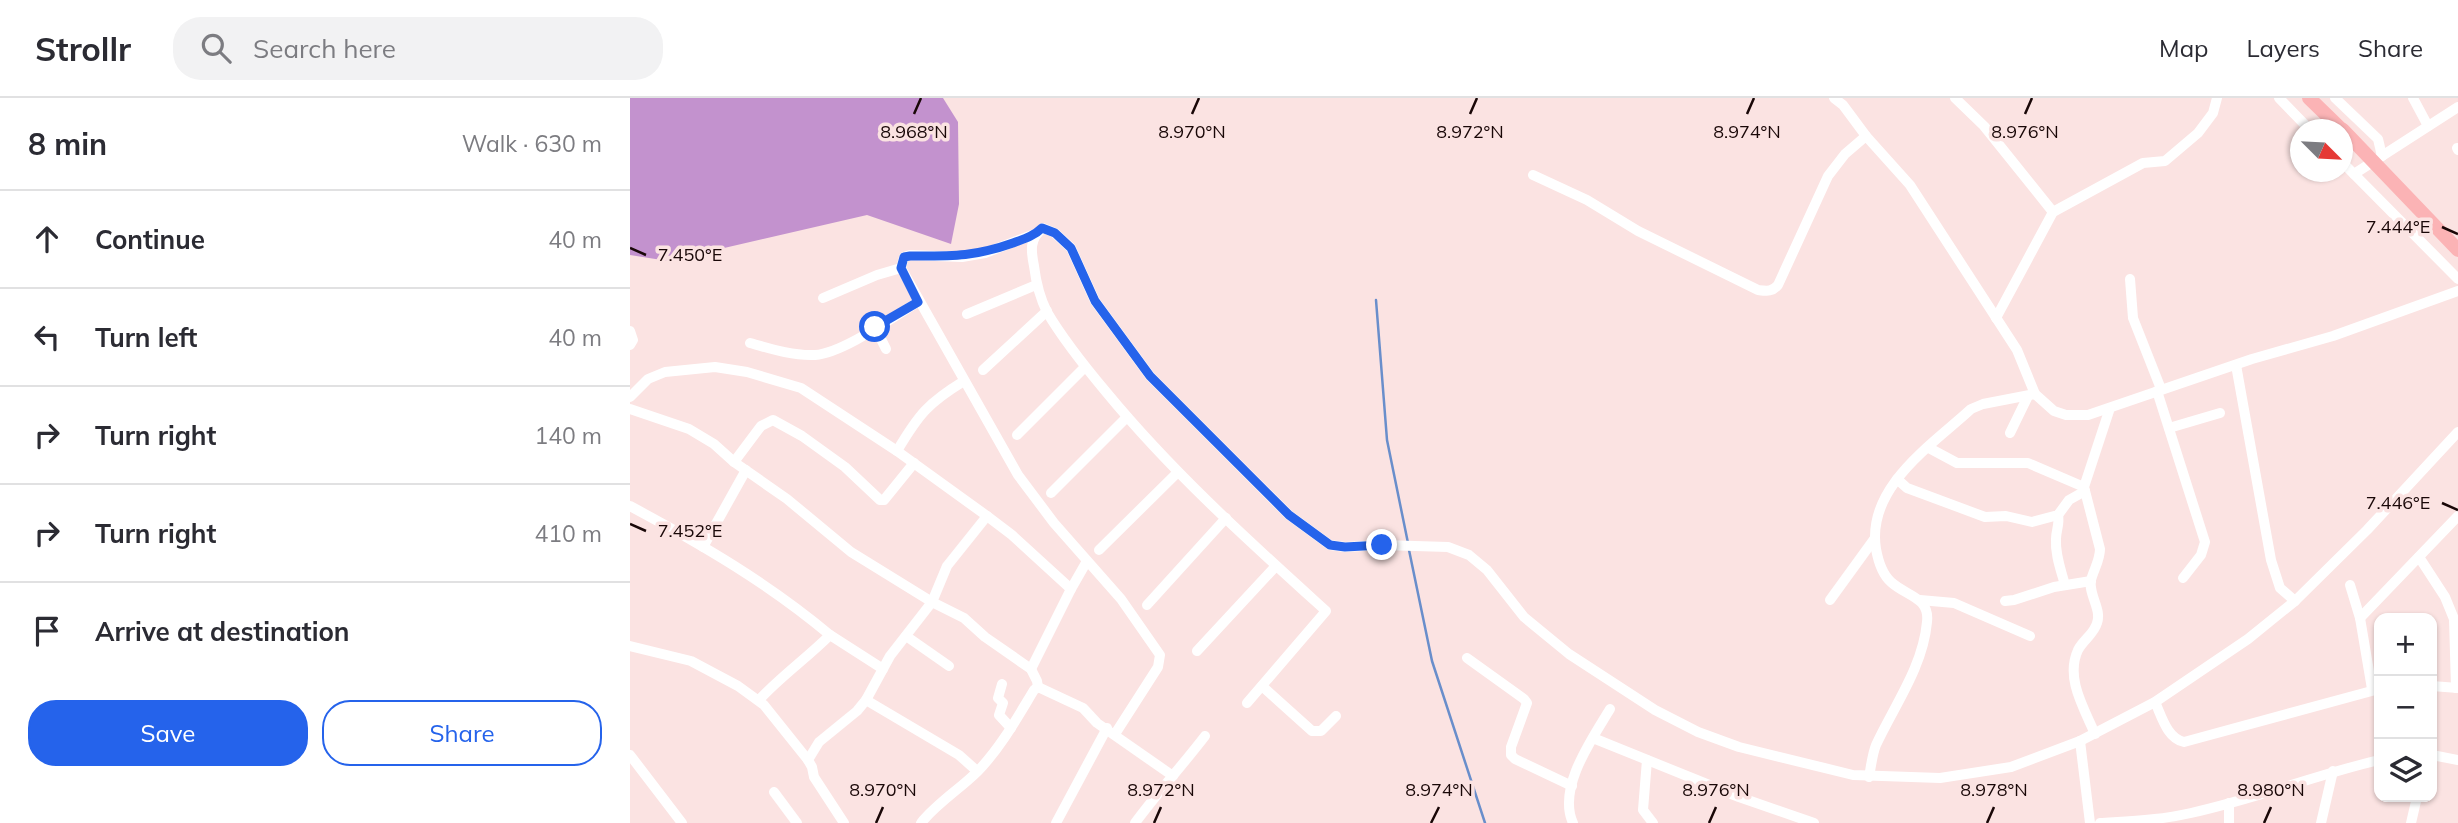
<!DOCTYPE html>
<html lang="en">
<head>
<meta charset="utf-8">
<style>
	body { margin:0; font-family:Mulish,sans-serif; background:#f2f2f3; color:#2b2b33 }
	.controls { position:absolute; right:21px; bottom:21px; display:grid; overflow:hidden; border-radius:14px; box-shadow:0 2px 5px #0004 }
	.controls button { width:63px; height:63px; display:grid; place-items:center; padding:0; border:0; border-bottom:2px solid #e1e1e2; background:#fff; color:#2b2b33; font:35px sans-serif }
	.compass { position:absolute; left:1660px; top:21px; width:63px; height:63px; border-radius:50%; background:#fff; box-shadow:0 2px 5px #0004; rotate:114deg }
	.stop { position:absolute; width:21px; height:21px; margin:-16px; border:5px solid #2563eb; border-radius:50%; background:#fff }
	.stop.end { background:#2563eb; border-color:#fff; box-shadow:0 2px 7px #0008 }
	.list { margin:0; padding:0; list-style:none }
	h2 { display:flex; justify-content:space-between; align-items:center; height:91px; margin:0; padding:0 28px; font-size:30px }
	h2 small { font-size:23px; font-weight:400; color:#7c7c81 }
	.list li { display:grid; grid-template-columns:46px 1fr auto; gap:21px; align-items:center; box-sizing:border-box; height:98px; padding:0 28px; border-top:2px solid #e1e1e2 }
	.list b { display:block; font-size:26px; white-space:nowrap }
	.list em { font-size:23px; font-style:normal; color:#7c7c81 }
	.actions { display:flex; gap:14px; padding:21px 28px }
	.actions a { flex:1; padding:16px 0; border:2px solid #2563eb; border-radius:28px; text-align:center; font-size:24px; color:#2563eb }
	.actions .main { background:#2563eb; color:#fff }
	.icon { flex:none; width:38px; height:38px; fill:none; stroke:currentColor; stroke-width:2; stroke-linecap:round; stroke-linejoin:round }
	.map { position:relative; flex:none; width:1828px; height:725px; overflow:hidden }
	header { display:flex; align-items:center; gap:42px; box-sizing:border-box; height:98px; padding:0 35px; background:#fff; border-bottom:2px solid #e1e1e2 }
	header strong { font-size:33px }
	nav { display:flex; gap:38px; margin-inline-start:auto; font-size:24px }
	.search { width:490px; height:63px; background:#f2f2f3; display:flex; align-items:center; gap:18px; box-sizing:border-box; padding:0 24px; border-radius:28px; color:#7c7c81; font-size:26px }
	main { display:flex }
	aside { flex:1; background:#fff }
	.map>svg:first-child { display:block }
</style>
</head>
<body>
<header>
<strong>Strollr</strong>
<div class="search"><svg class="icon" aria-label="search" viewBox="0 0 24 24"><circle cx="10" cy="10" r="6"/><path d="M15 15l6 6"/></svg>Search here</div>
<nav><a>Map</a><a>Layers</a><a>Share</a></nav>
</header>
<main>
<aside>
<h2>8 min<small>Walk · 630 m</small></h2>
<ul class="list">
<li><svg class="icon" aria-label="ahead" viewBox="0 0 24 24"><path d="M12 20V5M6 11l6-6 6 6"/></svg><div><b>Continue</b></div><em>40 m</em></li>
<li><svg class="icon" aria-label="left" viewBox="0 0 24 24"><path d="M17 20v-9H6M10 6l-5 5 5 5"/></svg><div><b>Turn left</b></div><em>40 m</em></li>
<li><svg class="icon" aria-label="right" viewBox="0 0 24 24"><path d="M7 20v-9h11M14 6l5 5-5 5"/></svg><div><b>Turn right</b></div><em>140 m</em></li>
<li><svg class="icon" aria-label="right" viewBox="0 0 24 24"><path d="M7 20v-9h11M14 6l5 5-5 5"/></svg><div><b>Turn right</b></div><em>410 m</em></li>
<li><svg class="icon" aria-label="arrive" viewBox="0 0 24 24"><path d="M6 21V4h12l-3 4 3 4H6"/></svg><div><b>Arrive at destination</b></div></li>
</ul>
<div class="actions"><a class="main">Save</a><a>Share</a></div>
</aside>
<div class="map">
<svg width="1828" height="725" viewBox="0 0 1828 725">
	<rect width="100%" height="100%" fill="#fbe3e2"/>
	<path fill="#c392ce" d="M0 0H313L328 24 329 106 321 146 237 117 38 163 0 157Z"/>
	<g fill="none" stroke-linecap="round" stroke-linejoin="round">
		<g stroke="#698ecb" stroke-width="2.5">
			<path d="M746 202 757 342 778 445"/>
			<path d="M779 452 802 563 855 725"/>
		</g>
		<g stroke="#fff" stroke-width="10">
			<path d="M1204 0 1213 7 1236 38 1280 87 1387 252 1405 296 1424 313 1436 317H1458L1622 261 1703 238 1828 193"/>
			<path d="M1325 0 1354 28 1423 114"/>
			<path d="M1649 0 1680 32"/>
			<path d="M1705 0 1748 41 1752 58"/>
			<path d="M1783 0 1798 28"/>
			<path d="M1827 50 1828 52"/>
			<path d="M1713 65 1828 181"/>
			<path d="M1724 76 1828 9"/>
			<path d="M903 77 957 102 1008 133 1128 192C1137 193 1142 194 1148 187L1198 78 1215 56 1236 38"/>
			<path d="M405 136 355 155 332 159 280 157 274 159 271 170 388 377 424 425 491 501 530 557 528 569 485 636"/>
			<path d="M1500 181 1503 220 1531 291"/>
			<path d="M193 200 247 177 271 170"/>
			<path d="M337 216 406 187"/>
			<path d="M1366 220 1423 114 1513 65 1535 63 1568 35 1583 15 1587 0"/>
			<path d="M245 229 256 251"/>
			<path d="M0 233 3 242 0 247"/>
			<path d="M120 245C141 251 163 258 185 257 213 255 263 219 288 204"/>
			<path d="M1606 267 1641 462 1650 490 1665 503"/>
			<path d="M353 272 417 213"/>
			<path d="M1527 293 1575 444 1571 457 1553 480"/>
			<path d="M0 299 18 281 35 274 85 269 117 274 171 290 267 353 357 418 382 437 441 491"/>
			<path d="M0 311 59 331 84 346 104 364"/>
			<path d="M1539 330 1590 315"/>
			<path d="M1380 335 1398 298"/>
			<path d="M387 337 455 269"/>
			<path d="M1299 350 1327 365H1398L1454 389"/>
			<path d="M267 353C289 316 298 305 334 283"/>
			<path d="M284 365 254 402H250L215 369 172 338 143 322 131 328 104 364 157 401 221 454 302 504 334 520 355 539 401 571 407 583 408 589"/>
			<path d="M1267 381 1277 390 1355 419 1376 418 1402 424 1428 417 1439 402 1455 393"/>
			<path d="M421 395 497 319"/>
			<path d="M0 408C71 446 138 485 200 537"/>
			<path d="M1428 417C1430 426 1426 432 1426 441 1425 457 1431 472 1435 487"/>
			<path d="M73 449 116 372"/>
			<path d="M469 452 548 374"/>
			<path d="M1789 459 1815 499 1824 521 1826 590"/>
			<path d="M1720 487 1730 520 1742 591"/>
			<path d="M1200 502 1245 440"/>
			<path d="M1290 502 1324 505 1400 538"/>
			<path d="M1375 503 1384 502 1424 489 1461 483"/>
			<path d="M517 507 596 420"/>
			<path d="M1730 520 1828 418"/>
			<path d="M276 538 319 568"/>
			<path d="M0 548 61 563 108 588 134 607 178 662 182 669 184 679 214 725"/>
			<path d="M567 553 645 469"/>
			<path d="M837 560 894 601 897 605 881 649V657L885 661 942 688"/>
			<path d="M401 571 441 491 457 463"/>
			<path d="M372 586 368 600 373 605 369 617 381 630"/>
			<path d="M632 588 682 633H691L706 618"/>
			<path d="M1802 588 1828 590"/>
			<path d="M408 589 453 610 467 625 543 678"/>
			<path d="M129 602C151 578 177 560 200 537L253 571"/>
			<path d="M236 602 329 657 347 673"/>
			<path d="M1525 604C1532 619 1537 640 1554 644L1749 591"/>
			<path d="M617 605 696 513C620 444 543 375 477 295 456 270 434 243 417 214 410 200 406 184 404 168 401 153 399 141 413 130L425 135 441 150 465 203 520 278 659 417 700 447 715 449 752 447 818 449 839 457 857 472 894 519 939 556 1025 612 1068 634 1109 649 1223 677 1310 680 1381 669 1450 643 1525 604 1618 541 1665 503 1737 432 1828 334"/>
			<path d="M1465 636C1454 610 1435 580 1448 552 1453 542 1464 536 1467 525 1472 511 1458 496 1461 482 1464 471 1470 462 1470 451L1454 389 1480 310"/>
			<path d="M963 640 1109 699 1184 725"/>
			<path d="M1450 643 1460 725"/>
			<path d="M0 657 52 725"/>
			<path d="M1802 657 1828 662"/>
			<path d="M178 662 189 644 227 613 236 602 260 558 302 504 317 468 357 418"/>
			<path d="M1017 662 1013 712 1023 725"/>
			<path d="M1239 679C1241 669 1242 657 1246 647 1264 608 1293 569 1297 524 1300 499 1276 498 1261 484 1252 476 1248 462 1246 451 1236 389 1302 347 1341 311L1353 306 1405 296"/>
			<path d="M144 694 167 725"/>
			<path d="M1599 705V725"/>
			<path d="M291 725C307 705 330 691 348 673 371 649 387 620 404 592L408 589"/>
			<path d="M426 725 477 630"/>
			<path d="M505 725C527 695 552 668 575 638"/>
			<path d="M943 725C927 690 962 641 980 611"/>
			<path d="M1470 725C1500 723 1531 722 1561 715 1625 701 1686 677 1749 662"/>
			<path d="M1691 725 1703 673"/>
			<path d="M1781 725 1787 699"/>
		</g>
		<g stroke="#fbb3b5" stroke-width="14">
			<path d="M1679 0 1712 32"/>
			<path d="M1713 32 1828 152"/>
		</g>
	</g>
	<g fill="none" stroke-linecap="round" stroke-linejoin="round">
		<path stroke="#2563eb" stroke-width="9" d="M245 229 288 204 271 170 274 159 280 158C321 158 344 159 383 145 394 141 404 138 412 130L425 135 441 150 465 203 520 278 659 417 700 447 715 449 752 447"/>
	</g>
	<path fill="none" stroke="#190707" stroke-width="2.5" d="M284 16 291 0M562 16 569 0M840 16 847 0M1117 16 1124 0M1395 16 1402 0M1812 129 1828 136M0 150 16 157M1812 405 1828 412M0 426 16 433M246 725 253 709M524 725 531 709M801 725 809 709M1079 725 1086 709M1357 725 1364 709M1634 725 1641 709"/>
	<g font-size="18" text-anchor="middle" fill="#190707" stroke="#fbe3e2" stroke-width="7" stroke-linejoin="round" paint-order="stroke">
		<text x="284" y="40">8.968°N</text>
		<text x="562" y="40">8.970°N</text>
		<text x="840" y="40">8.972°N</text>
		<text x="1117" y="40">8.974°N</text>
		<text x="1395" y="40">8.976°N</text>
		<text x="1768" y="135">7.444°E</text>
		<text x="60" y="163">7.450°E</text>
		<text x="1768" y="411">7.446°E</text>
		<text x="60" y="439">7.452°E</text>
		<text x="253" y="698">8.970°N</text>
		<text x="531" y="698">8.972°N</text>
		<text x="809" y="698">8.974°N</text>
		<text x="1086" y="698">8.976°N</text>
		<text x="1364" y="698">8.978°N</text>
		<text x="1641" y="698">8.980°N</text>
	</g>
</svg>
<div class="controls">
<button>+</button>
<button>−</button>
<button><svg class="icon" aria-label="layers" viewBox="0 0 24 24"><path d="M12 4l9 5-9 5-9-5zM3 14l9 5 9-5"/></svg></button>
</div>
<svg class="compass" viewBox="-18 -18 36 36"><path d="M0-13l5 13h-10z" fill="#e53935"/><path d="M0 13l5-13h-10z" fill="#7c7c81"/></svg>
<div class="stop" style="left:245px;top:229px"></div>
<div class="stop end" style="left:752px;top:447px"></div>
</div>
</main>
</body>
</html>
